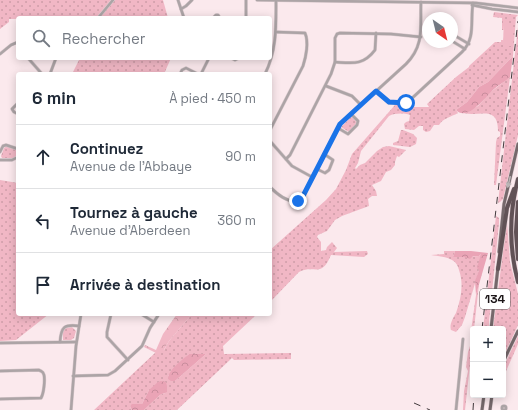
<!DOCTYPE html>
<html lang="fr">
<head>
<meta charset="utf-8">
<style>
	body { margin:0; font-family:"Space Grotesk",sans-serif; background:#f2f2f3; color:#1f2937 }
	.controls { position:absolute; right:12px; bottom:12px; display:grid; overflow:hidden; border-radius:4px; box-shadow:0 2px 10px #0003 }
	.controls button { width:36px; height:36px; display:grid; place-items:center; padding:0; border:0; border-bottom:1px solid #e0e1e3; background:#fff; color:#1f2937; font:20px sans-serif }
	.compass { position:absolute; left:422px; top:12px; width:36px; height:36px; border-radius:50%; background:#fff; box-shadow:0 2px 10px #0003; rotate:145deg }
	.stop { position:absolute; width:12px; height:12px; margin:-9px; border:3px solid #1a73e8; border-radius:50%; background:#fff }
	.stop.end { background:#1a73e8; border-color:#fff; box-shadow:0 1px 4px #0008 }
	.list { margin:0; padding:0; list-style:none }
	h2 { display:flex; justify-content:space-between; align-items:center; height:52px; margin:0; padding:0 16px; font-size:17px }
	h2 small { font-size:13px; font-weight:400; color:#747a83 }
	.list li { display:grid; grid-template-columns:26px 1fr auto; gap:12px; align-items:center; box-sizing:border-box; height:64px; padding:0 16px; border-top:1px solid #e0e1e3 }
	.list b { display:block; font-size:15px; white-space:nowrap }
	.list p { margin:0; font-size:13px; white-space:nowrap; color:#747a83 }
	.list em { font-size:13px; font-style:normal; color:#747a83 }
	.icon { flex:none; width:22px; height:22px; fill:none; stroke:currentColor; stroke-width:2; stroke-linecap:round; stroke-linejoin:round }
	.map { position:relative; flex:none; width:518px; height:410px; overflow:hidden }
	.search { position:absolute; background:#fff; box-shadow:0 2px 10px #0003; left:16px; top:16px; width:256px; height:44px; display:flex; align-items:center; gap:10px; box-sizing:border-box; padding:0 14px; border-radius:4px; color:#747a83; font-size:15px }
	.panel { position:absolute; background:#fff; box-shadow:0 2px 10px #0003; left:16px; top:72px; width:256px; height:244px; border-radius:4px }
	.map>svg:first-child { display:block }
</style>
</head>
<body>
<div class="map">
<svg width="518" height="410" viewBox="0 0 518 410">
	<defs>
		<pattern id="grass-dots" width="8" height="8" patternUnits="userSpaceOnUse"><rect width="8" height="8" fill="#f1b7c5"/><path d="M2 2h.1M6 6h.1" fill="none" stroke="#ce9da8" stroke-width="1.8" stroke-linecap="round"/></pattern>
		<pattern id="forest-crowns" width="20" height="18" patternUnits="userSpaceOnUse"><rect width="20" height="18" fill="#eaa4b6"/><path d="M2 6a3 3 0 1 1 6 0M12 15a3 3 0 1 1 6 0" fill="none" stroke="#c88c9c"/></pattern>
		<pattern id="park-crowns" width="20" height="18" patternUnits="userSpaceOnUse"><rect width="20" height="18" fill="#f1b7c5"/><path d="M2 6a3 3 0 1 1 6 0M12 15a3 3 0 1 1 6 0" fill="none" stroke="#ce9da8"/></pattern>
	</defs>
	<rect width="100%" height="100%" fill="#fbe9ed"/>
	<g fill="url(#grass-dots)" fill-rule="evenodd">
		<path d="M0 0H111L96 18 9 19V22L0 29Z"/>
		<path d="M115 0H163L168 18H99Z"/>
		<path d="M494 12 518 15 516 17 513 56 488 82 479 87 467 102 456 110 458 113C451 117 443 118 439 125H434L430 131 426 132 423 130V126H419L414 130 405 129 404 124 406 122 409 121 410 115C404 113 395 113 389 116L361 151 358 163 355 168 356 169 360 165 365 163 377 151 383 147 389 146 406 150 399 157 397 156 395 162V165L391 170 386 172 381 181 372 185 376 191 377 196H372L368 199 369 206 342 216 335 220 327 231 318 235 317 237 321 242V251L326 250 327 247 332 242 337 248 334 252 367 251 368 254 364 257 331 255C321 279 315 264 299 272L270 302V250L326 200 336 189 346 170 352 154 395 105H404L409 103 411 104 409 107H429L427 104 456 77 469 67V66L495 42H501V40H503L504 33 503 46 504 25V30H502V18L493 17Z"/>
		<path d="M518 27V135L503 199 500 202 498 203Z"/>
		<path d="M80 58H171L164 74H72Z"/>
		<path d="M510 77 496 185H494L496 142 497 138 500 136V132L498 131C498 105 480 117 463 113L478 106 492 91Z"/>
		<path d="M351 117H353L357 123 349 132 341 127Z"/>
		<path d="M401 130H403L413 134 417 138 416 144 410 147 393 145V143L398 141Z"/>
		<path d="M7 146 18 150V155L13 158H2L1 156 4 148Z"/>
		<path d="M0 180 18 183V314H49L16 340 0 341Z"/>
		<path d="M496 216 499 218V223L489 322V329H483Z"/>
		<path d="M507 221 510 262 518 294V325L503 358V329H493Z"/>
		<path d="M444 251H455L453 257 479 256 482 253 479 270 465 317 462 325 456 332 451 330C449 325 453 318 456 313 461 298 464 285 459 270 458 266 456 262 452 260 447 257 438 256 431 255L444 254Z"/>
		<path d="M479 284 465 410H463L464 391 468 371 466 367 468 352 470 346V338L476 295Z"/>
		<path d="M192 314H257L223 346 224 354 291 353V359L234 360 232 358 177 410H144L160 395 165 393 149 390 142 404 132 405 130 406 132 410H94L156 352 164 350 169 341ZM189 354H206L175 381 168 376Z"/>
		<path d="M72 327 76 331 74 338 71 340H63V331L66 328Z"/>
		<path d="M518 336V344L503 378V368Z"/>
	</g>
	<g fill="url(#forest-crowns)">
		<path d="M513 56 510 77C505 82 498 85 493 90 486 97 467 122 456 110L467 102 479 87 488 82Z"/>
		<path d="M455 251H471L488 253 476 295 475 281 479 270 477 268 481 254 479 256H473L470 259 464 257H453Z"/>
		<path d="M189 354H206L175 381H171L168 379C168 370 182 360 189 354Z"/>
		<path d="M161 381 166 382 167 386V392L160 395 144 410H132L130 406 132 404H142L149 390 158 382Z"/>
	</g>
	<path fill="url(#park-crowns)" d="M177 314H192L169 341 162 353H156L144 347 145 345 156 350 163 334Z"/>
	<path fill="#f1b7c5" d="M504 25H511V46H503Z"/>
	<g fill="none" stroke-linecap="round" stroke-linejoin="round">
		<defs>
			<g id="minor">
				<path d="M178 0 184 18"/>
				<path d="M257 0 476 3 518 8"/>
				<path d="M472 5 492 9 518 12"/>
				<path d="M181 9 186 6 192 0"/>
				<path d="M98 18 113 0"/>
				<path d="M213 18 216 15H218L220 18"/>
				<path d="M246 18V0"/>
				<path d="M452 34 469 44"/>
				<path d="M452 41 465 49"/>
				<path d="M0 54 11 45 18 42"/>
				<path d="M28 58 42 74"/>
				<path d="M231 58 235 60 239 58"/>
				<path d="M335 62C352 63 363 66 375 50L376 33"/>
				<path d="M50 74 56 58"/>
				<path d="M180 74 182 70 186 68 198 74"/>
				<path d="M201 74 209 58"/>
				<path d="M265 74C277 50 276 26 276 0"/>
				<path d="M326 86 352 96 361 105"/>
				<path d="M376 91 389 103H403L409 101 462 52C476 38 470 21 473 3"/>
				<path d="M18 103 12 109 14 112 18 114"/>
				<path d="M338 128 348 134 357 125 358 121 351 114"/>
				<path d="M270 130 303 66C306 57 309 42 305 33L276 32"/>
				<path d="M270 141 292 166 312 177"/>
				<path d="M0 152 3 146 6 145 18 149"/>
				<path d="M286 159 290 155 331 74 335 62V38L337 34 340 33 391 34 421 37"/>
				<path d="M0 160H12L18 157"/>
				<path d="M317 169 325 173 329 170 333 160 324 154"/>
				<path d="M270 187C277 194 291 207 302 198L340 124 406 64C425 45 420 26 421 2"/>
				<path d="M111 314 107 332V337L128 360"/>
				<path d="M141 314 154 322"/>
				<path d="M60 342C61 327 64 324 79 326"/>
				<path d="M0 343 76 342"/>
				<path d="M0 371 39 370C42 372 43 371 44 375 45 380 44 393 41 398L0 399"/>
				<path d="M73 376 108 375 115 371 142 346 150 328 159 314"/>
				<circle cx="504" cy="408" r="2"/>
				<path d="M71 410 76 346 81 314"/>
				<path d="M456 410 463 339"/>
			</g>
			<g id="major">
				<path d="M499 252 504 204 518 144"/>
				<path d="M491 329 498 267"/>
				<path d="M503 362 518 331"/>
				<path d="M482 410 484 395"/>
				<path d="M490 410 492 395"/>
			</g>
			<g id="highway">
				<path d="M518 179C509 213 509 248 518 282"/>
				<path d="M518 202 516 232 518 259"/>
				<path d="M498 269 507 208 514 189"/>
			</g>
		</defs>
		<use href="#minor" stroke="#d7c7cb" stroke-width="3.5"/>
		<use href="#major" stroke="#d7c7cb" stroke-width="4"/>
		<use href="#highway" stroke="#d7c7cb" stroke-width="5"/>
		<use href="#minor" stroke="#aca4a6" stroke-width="2.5"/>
		<use href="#major" stroke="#75686b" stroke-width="3"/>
		<use href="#highway" stroke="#615256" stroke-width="4"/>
		<g stroke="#423a3d" stroke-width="1" stroke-dasharray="7 7" stroke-linecap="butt">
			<path d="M482 329 518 21"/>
			<path d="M414 403 430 410"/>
			<path d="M473 410 474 395"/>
		</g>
	</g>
	<defs><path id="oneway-solid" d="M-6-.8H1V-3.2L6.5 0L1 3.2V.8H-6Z"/></defs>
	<use fill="#bab4b5" href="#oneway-solid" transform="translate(509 182) rotate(103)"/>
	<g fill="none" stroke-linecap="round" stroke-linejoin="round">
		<path stroke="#1a73e8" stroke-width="5" d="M298 201 303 196 340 124 376 91 389 102 406 103"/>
	</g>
	<g text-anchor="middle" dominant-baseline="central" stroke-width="4" stroke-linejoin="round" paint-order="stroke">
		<rect fill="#fff" stroke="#605c5d" stroke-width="1" x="480" y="289" width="30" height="20" rx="3"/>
		<g font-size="12" font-weight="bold" fill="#1c1618">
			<text x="495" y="299">134</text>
		</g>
	</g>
</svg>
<div class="controls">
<button>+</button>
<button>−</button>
</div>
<svg class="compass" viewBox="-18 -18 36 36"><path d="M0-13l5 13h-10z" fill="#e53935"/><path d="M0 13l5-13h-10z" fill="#747a83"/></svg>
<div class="stop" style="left:406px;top:103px"></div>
<div class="stop end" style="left:298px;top:201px"></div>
<div class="search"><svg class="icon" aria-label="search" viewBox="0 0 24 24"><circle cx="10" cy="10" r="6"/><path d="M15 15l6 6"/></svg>Rechercher</div>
<section class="panel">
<h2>6 min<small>À pied · 450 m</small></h2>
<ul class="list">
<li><svg class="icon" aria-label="ahead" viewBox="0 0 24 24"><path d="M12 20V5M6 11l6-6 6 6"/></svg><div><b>Continuez</b><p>Avenue de l'Abbaye</p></div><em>90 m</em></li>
<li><svg class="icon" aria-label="left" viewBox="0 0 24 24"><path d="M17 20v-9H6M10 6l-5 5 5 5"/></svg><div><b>Tournez à gauche</b><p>Avenue d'Aberdeen</p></div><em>360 m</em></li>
<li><svg class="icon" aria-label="arrive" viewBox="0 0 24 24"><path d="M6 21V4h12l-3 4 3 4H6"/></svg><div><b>Arrivée à destination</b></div></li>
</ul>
</section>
</div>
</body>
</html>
